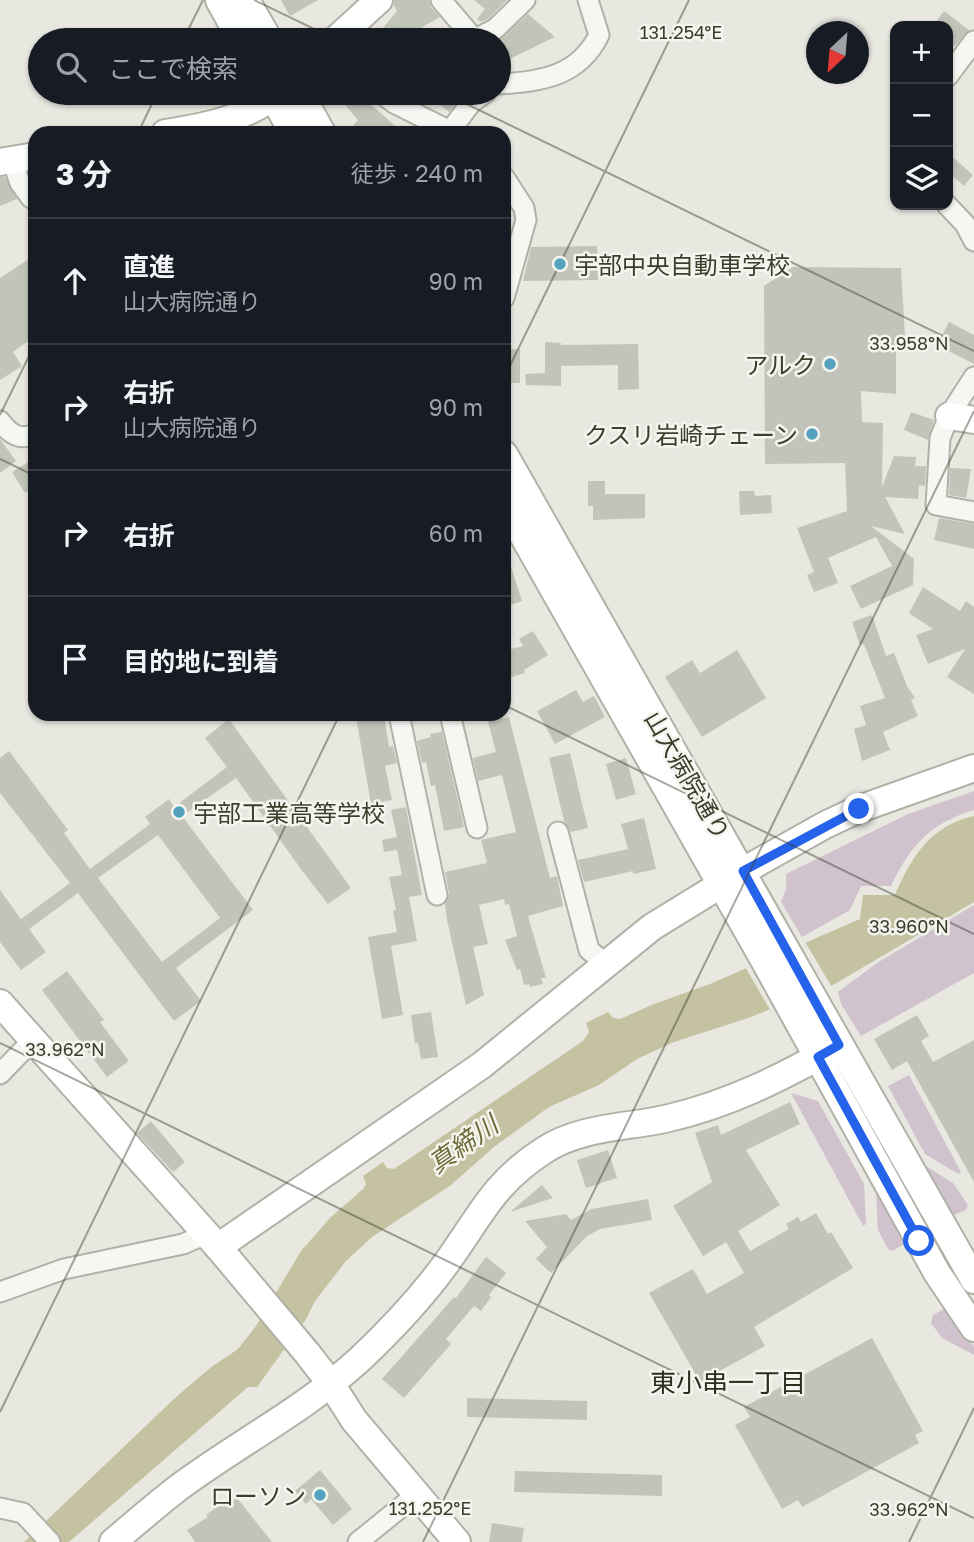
<!DOCTYPE html>
<html lang="ja">
<head>
<meta charset="utf-8">
<style>
	body { margin:0; font-family:"Golos Text","Noto Sans JP",sans-serif; background:#20242c; color:#f1f3f6 }
	.controls { position:absolute; right:21px; top:21px; display:grid; overflow:hidden; border-radius:14px; box-shadow:0 2px 5px #0004 }
	.controls button { width:63px; height:63px; display:grid; place-items:center; padding:0; border:0; border-bottom:2px solid #363941; background:#171b24; color:#f1f3f6; font:35px sans-serif }
	.compass { position:absolute; left:806px; top:21px; width:63px; height:63px; border-radius:50%; background:#171b24; box-shadow:0 2px 5px #0004; rotate:206deg }
	.stop { position:absolute; width:21px; height:21px; margin:-16px; border:5px solid #2563eb; border-radius:50%; background:#fff }
	.stop.end { background:#2563eb; border-color:#fff; box-shadow:0 2px 7px #0008 }
	.list { margin:0; padding:0; list-style:none }
	h2 { display:flex; justify-content:space-between; align-items:center; height:91px; margin:0; padding:0 28px; font-size:30px }
	h2 small { font-size:23px; font-weight:400; color:#9ea1a6 }
	.list li { display:grid; grid-template-columns:46px 1fr auto; gap:21px; align-items:center; box-sizing:border-box; height:126px; padding:0 28px; border-top:2px solid #363941 }
	.list b { display:block; font-size:26px; white-space:nowrap }
	.list p { margin:0; font-size:23px; white-space:nowrap; color:#9ea1a6 }
	.list em { font-size:23px; font-style:normal; color:#9ea1a6 }
	.icon { flex:none; width:38px; height:38px; fill:none; stroke:currentColor; stroke-width:2; stroke-linecap:round; stroke-linejoin:round }
	.map { position:relative; flex:none; width:974px; height:1542px; overflow:hidden }
	.search { position:absolute; background:#171b24; box-shadow:0 2px 5px #0004; left:28px; top:28px; width:483px; height:77px; display:flex; align-items:center; gap:18px; box-sizing:border-box; padding:0 24px; border-radius:38px; color:#9ea1a6; font-size:26px }
	.panel { position:absolute; background:#171b24; box-shadow:0 2px 5px #0004; left:28px; top:126px; width:483px; height:595px; border-radius:21px }
	.map>svg:first-child { display:block }
</style>
</head>
<body>
<div class="map">
<svg width="974" height="1542" viewBox="0 0 974 1542">
	<rect width="100%" height="100%" fill="#e8e8e1"/>
	<g fill="#d1c3ce">
		<path d="M974 791V810C929 824 911 845 891 886H861L850 910 802 937 781 902 786 889V874L908 814Z"/>
		<path d="M974 905V973L861 1036 841 1004 838 992 877 963Z"/>
		<path d="M909 1075 961 1172 958 1174 925 1154 888 1086Z"/>
		<path d="M791 1093 818 1101 864 1184 866 1224 863 1226Z"/>
		<path d="M919 1162 953 1183 968 1205 966 1210 949 1217Z"/>
		<path d="M876 1190 908 1242 892 1251 888 1249 878 1230Z"/>
		<path d="M946 1308 974 1347V1355L942 1338 931 1323 933 1315Z"/>
	</g>
	<path fill="#c4c2a0" d="M974 816V902L833 985 748 1018 674 1042 637 1059 599 1085 549 1107 494 1147 451 1185 372 1237 346 1261 315 1301 306 1319 257 1387H248L69 1542H24L175 1398 210 1368 238 1349 256 1326 301 1251 330 1218 363 1189 366 1184 363 1176 383 1162 387 1168 394 1169 583 1041 589 1032 586 1023 608 1012 613 1018 620 1019 654 1004 710 984 860 919 863 895H895C912 856 930 826 974 816Z"/>
	<path fill="#e8e8e1" d="M804 940 833 989 772 1013 744 965Z"/>
	<g fill="#c3c4b9" fill-rule="evenodd">
		<path d="M281 0H318L290 16Z"/>
		<path d="M394 0H429L431 7 440 17 417 30 429 40H373L397 11 394 6Z"/>
		<path d="M474 0H507L488 19 481 22 477 19 485 9Z"/>
		<path d="M944 11 969 30 955 46 948 40V26H933Z"/>
		<path d="M528 14 555 37 499 64V41Z"/>
		<path d="M335 93H369V97L366 100 403 133H347L358 120Z"/>
		<path d="M425 93H464L449 112Z"/>
		<path d="M948 153 973 175 964 186 948 172Z"/>
		<path d="M0 177H5L17 199 0 206Z"/>
		<path d="M597 246 598 280 523 281 531 247Z"/>
		<path d="M35 255V336L13 352 22 366 0 380V278Z"/>
		<path d="M793 267 901 268 905 336H896V394L861 391 862 422 883 423 882 487 894 456 916 457 915 466H926L925 486 919 485 918 499 885 497 905 534 871 526 914 559 913 585 861 609 850 586 892 566 876 537 828 558 838 583 814 592 807 575 814 572 797 528 847 511 845 463 765 464 764 286Z"/>
		<path d="M949 322 974 335V364L937 345Z"/>
		<path d="M545 342 561 343V345L638 344 639 389 618 390V365L561 366V386L526 385 525 374 545 373Z"/>
		<rect x="504" y="349" width="16" height="34"/>
		<path d="M911 412 934 420 928 440 904 430Z"/>
		<path d="M0 439 16 461 0 473Z"/>
		<path d="M35 458V488L25 493 12 472Z"/>
		<path d="M950 468 971 469 966 498 949 495Z"/>
		<path d="M588 481H605V494H645V518L593 520V506H588Z"/>
		<path d="M739 491H754L755 496 771 495 772 513 740 515Z"/>
		<path d="M939 518 974 524V549L934 540Z"/>
		<path d="M504 554H507L522 601 504 607Z"/>
		<path d="M923 587 960 611 966 601 974 607V694L947 677 965 649 928 664 916 635 933 629 909 613Z"/>
		<path d="M872 615 886 656 894 653 907 686 915 698 911 700 918 716 883 732 890 750 862 761 854 729 866 725 860 706 885 698 864 644 860 645 852 622Z"/>
		<path d="M533 631 548 655 524 670 525 673 508 678 504 651 523 646 519 639Z"/>
		<path d="M737 650 766 698 702 737 665 677 692 660 700 673Z"/>
		<path d="M576 690 583 702 594 696 605 717 555 744 537 711Z"/>
		<path d="M384 714 389 747 393 746 397 763 385 766 392 800 371 804 356 717Z"/>
		<path d="M486 714H502L503 719 509 717 550 878 557 876 563 906 528 916 546 978H541L543 984 530 987 529 984 524 985 520 969 517 970 505 940 517 936 509 904 505 905 504 899 479 905 488 944 473 947 484 995 466 1005 447 920 445 904 449 893 445 872 487 863 481 840 516 832 502 775 478 781 473 758 496 752Z"/>
		<path d="M229 719 351 888 328 904 303 872 236 778 182 816 253 910 176 968 201 1001 174 1021 78 893 29 929 46 952 21 970 0 942V890L21 919 70 883 0 793V758L9 751 68 830 64 833 90 869 150 824 145 817 169 799 174 807 227 767 205 738ZM158 835 220 918 162 962 98 878Z"/>
		<path d="M442 732 464 827 444 831 435 785 431 786 426 762 422 763 417 741 431 737 430 734Z"/>
		<path d="M570 753 588 828 571 832 564 821 549 758Z"/>
		<path d="M626 758 636 794 616 800 606 764Z"/>
		<path d="M406 807 422 895 409 897 417 941 391 946 403 1015 382 1019 368 937 397 932 393 911 396 910 389 877 402 875 397 850 384 852 382 840 397 837 391 810Z"/>
		<path d="M644 818 656 869 634 874 633 871 584 882 578 860 628 849 621 824Z"/>
		<path d="M67 971 104 1020 100 1022 129 1061 107 1077 42 990Z"/>
		<path d="M431 1012 438 1057 421 1059 418 1043H415L411 1015Z"/>
		<path d="M917 1015 929 1036 921 1041 933 1062 974 1040V1182L907 1061 892 1070 874 1039Z"/>
		<path d="M790 1102 800 1124 746 1150 780 1205 738 1231 750 1251 789 1229 786 1224 798 1217 801 1222 816 1213 828 1234 831 1232 853 1268 754 1327 765 1346 700 1382 649 1293 693 1269 707 1294 744 1273 726 1242 703 1256 673 1206 712 1182 695 1133 718 1125 721 1135Z"/>
		<path d="M151 1121 185 1162 173 1172 137 1133Z"/>
		<path d="M608 1150 617 1178 586 1188 577 1160Z"/>
		<path d="M542 1185 553 1198 510 1212Z"/>
		<path d="M648 1199 652 1220 600 1229 587 1236 551 1273 536 1259 547 1247 525 1221 566 1214 571 1220 591 1209Z"/>
		<path d="M486 1257 506 1273 489 1295 491 1297 481 1311 474 1306 446 1339 451 1344 404 1398 382 1379 454 1297 456 1298Z"/>
		<path d="M872 1338 923 1431 915 1435 919 1443 802 1507 798 1500 782 1509 735 1425 750 1417 744 1407Z"/>
		<path d="M467 1398 587 1401V1420L467 1417Z"/>
		<path d="M320 1470 352 1509 333 1525 311 1499 306 1504 295 1491Z"/>
		<path d="M515 1471 662 1475V1496L514 1492Z"/>
		<path d="M234 1494 272 1542H195L187 1530 208 1517 206 1515Z"/>
		<path d="M492 1523 524 1528 522 1542H489Z"/>
	</g>
	<g fill="none" stroke-linecap="round" stroke-linejoin="round">
		<defs>
			<g id="street">
				<path d="M441 0 475 40"/>
				<path d="M475 39 495 29 525 0"/>
				<path d="M948 76 974 41"/>
				<path d="M499 84C541 82 579 76 599 35L588 0"/>
				<path d="M381 93 394 103 454 133"/>
				<path d="M450 131 471 103 485 93"/>
				<path d="M12 160 20 183 31 198"/>
				<path d="M504 177 524 208 526 220 504 298"/>
				<path d="M947 205 965 224 974 241"/>
				<path d="M974 377 949 416 940 438 936 505 974 512"/>
				<path d="M0 421C10 434 19 441 35 434"/>
				<path d="M399 714 437 895"/>
				<path d="M450 714 477 828"/>
				<path d="M558 832 589 950 605 963"/>
				<path d="M0 1074 33 1040"/>
				<path d="M0 1292 64 1269 183 1244 206 1234"/>
				<path d="M0 1508 23 1513 50 1542"/>
				<path d="M358 1542 416 1495"/>
			</g>
			<g id="secondary">
				<path d="M219 0 241 40"/>
				<path d="M246 0 269 40"/>
				<path d="M335 40 379 0"/>
				<path d="M271 93 293 133"/>
				<path d="M300 93 322 133"/>
				<path d="M165 133C206 127 245 119 278 93"/>
				<path d="M0 162 35 156"/>
				<path d="M949 416 974 420"/>
				<path d="M504 454 974 1280"/>
				<path d="M504 502 760 953 937 1273 974 1328"/>
				<path d="M0 1003 218 1247 307 1353 331 1384 354 1420 457 1542"/>
				<path d="M218 1247 482 1065 652 927 743 871 825 825 859 809 974 768"/>
				<path d="M113 1542C134 1524 156 1505 178 1488 237 1444 304 1410 359 1360 392 1329 424 1295 450 1258 482 1213 494 1183 543 1151 580 1126 627 1128 669 1118 729 1104 781 1078 834 1048"/>
			</g>
		</defs>
		<use href="#street" stroke="#b1b2a7" stroke-width="23"/>
		<use href="#secondary" stroke="#b1b2a7" stroke-width="30"/>
		<use href="#street" stroke="#f6f7f3" stroke-width="19"/>
		<use href="#secondary" stroke="#fff" stroke-width="26"/>
	</g>
	<g fill="none" stroke-linecap="round" stroke-linejoin="round">
		<path stroke="#2563eb" stroke-width="9" d="M859 809 743 871 839 1045 818 1057 919 1241"/>
	</g>
	<path fill="none" stroke="#3c3e2b" stroke-width="2" stroke-opacity="0.45" d="M254 0 337 40M183 40 203 0M444 93 974 351M138 133 157 93M504 378 689 0M0 415 35 344M0 459 35 476M504 705 974 934M0 1043 974 1518M0 1412 340 714M423 1542 974 411M909 1542 974 1408"/>
	<g fill="#54a2bf" stroke="#f5f5f0" stroke-width="2.5">
		<circle cx="560" cy="264" r="7"/>
		<circle cx="830" cy="364" r="7"/>
		<circle cx="812" cy="434" r="7"/>
		<circle cx="179" cy="812" r="7"/>
		<circle cx="320" cy="1495" r="7"/>
	</g>
	<g text-anchor="middle" dominant-baseline="central" stroke-width="5" stroke-linejoin="round" paint-order="stroke">
		<g font-size="24" fill="#3c3e2b" stroke="#f5f5f0" text-anchor="end">
			<text x="574" y="264" text-anchor="start">宇部中央自動車学校</text>
			<text x="816" y="364">アルク</text>
			<text x="798" y="434">クスリ岩崎チェーン</text>
			<text x="193" y="812" text-anchor="start">宇部工業高等学校</text>
			<text x="306" y="1495">ローソン</text>
		</g>
		<g font-size="24" fill="#3c3e2b" stroke="#f5f5f0">
			<text transform="translate(688 775) rotate(60)">山大病院通り</text>
		</g>
		<g font-size="26" font-style="italic" fill="#6d6c3a" stroke="#f5f5f0">
			<text transform="translate(463 1144) rotate(-35)">真締川</text>
		</g>
		<g font-size="26" fill="#2d2e1d" stroke="#f5f5f0">
			<text x="728" y="1382">東小串一丁目</text>
		</g>
	</g>
	<g font-size="18" text-anchor="middle" fill="#3c3e2b" stroke="#f5f5f0" stroke-width="5" stroke-linejoin="round" paint-order="stroke">
		<text x="681" y="39">131.254°E</text>
		<text x="909" y="350">33.958°N</text>
		<text x="909" y="933">33.960°N</text>
		<text x="65" y="1056">33.962°N</text>
		<text x="430" y="1515">131.252°E</text>
		<text x="909" y="1516">33.962°N</text>
	</g>
</svg>
<div class="controls">
<button>+</button>
<button>−</button>
<button><svg class="icon" aria-label="layers" viewBox="0 0 24 24"><path d="M12 4l9 5-9 5-9-5zM3 14l9 5 9-5"/></svg></button>
</div>
<svg class="compass" viewBox="-18 -18 36 36"><path d="M0-13l5 13h-10z" fill="#e53935"/><path d="M0 13l5-13h-10z" fill="#9ea1a6"/></svg>
<div class="stop" style="left:919px;top:1241px"></div>
<div class="stop end" style="left:859px;top:809px"></div>
<div class="search"><svg class="icon" aria-label="search" viewBox="0 0 24 24"><circle cx="10" cy="10" r="6"/><path d="M15 15l6 6"/></svg>ここで検索</div>
<section class="panel">
<h2>3 分<small>徒歩 · 240 m</small></h2>
<ul class="list">
<li><svg class="icon" aria-label="ahead" viewBox="0 0 24 24"><path d="M12 20V5M6 11l6-6 6 6"/></svg><div><b>直進</b><p>山大病院通り</p></div><em>90 m</em></li>
<li><svg class="icon" aria-label="right" viewBox="0 0 24 24"><path d="M7 20v-9h11M14 6l5 5-5 5"/></svg><div><b>右折</b><p>山大病院通り</p></div><em>90 m</em></li>
<li><svg class="icon" aria-label="right" viewBox="0 0 24 24"><path d="M7 20v-9h11M14 6l5 5-5 5"/></svg><div><b>右折</b></div><em>60 m</em></li>
<li><svg class="icon" aria-label="arrive" viewBox="0 0 24 24"><path d="M6 21V4h12l-3 4 3 4H6"/></svg><div><b>目的地に到着</b></div></li>
</ul>
</section>
</div>
</body>
</html>
